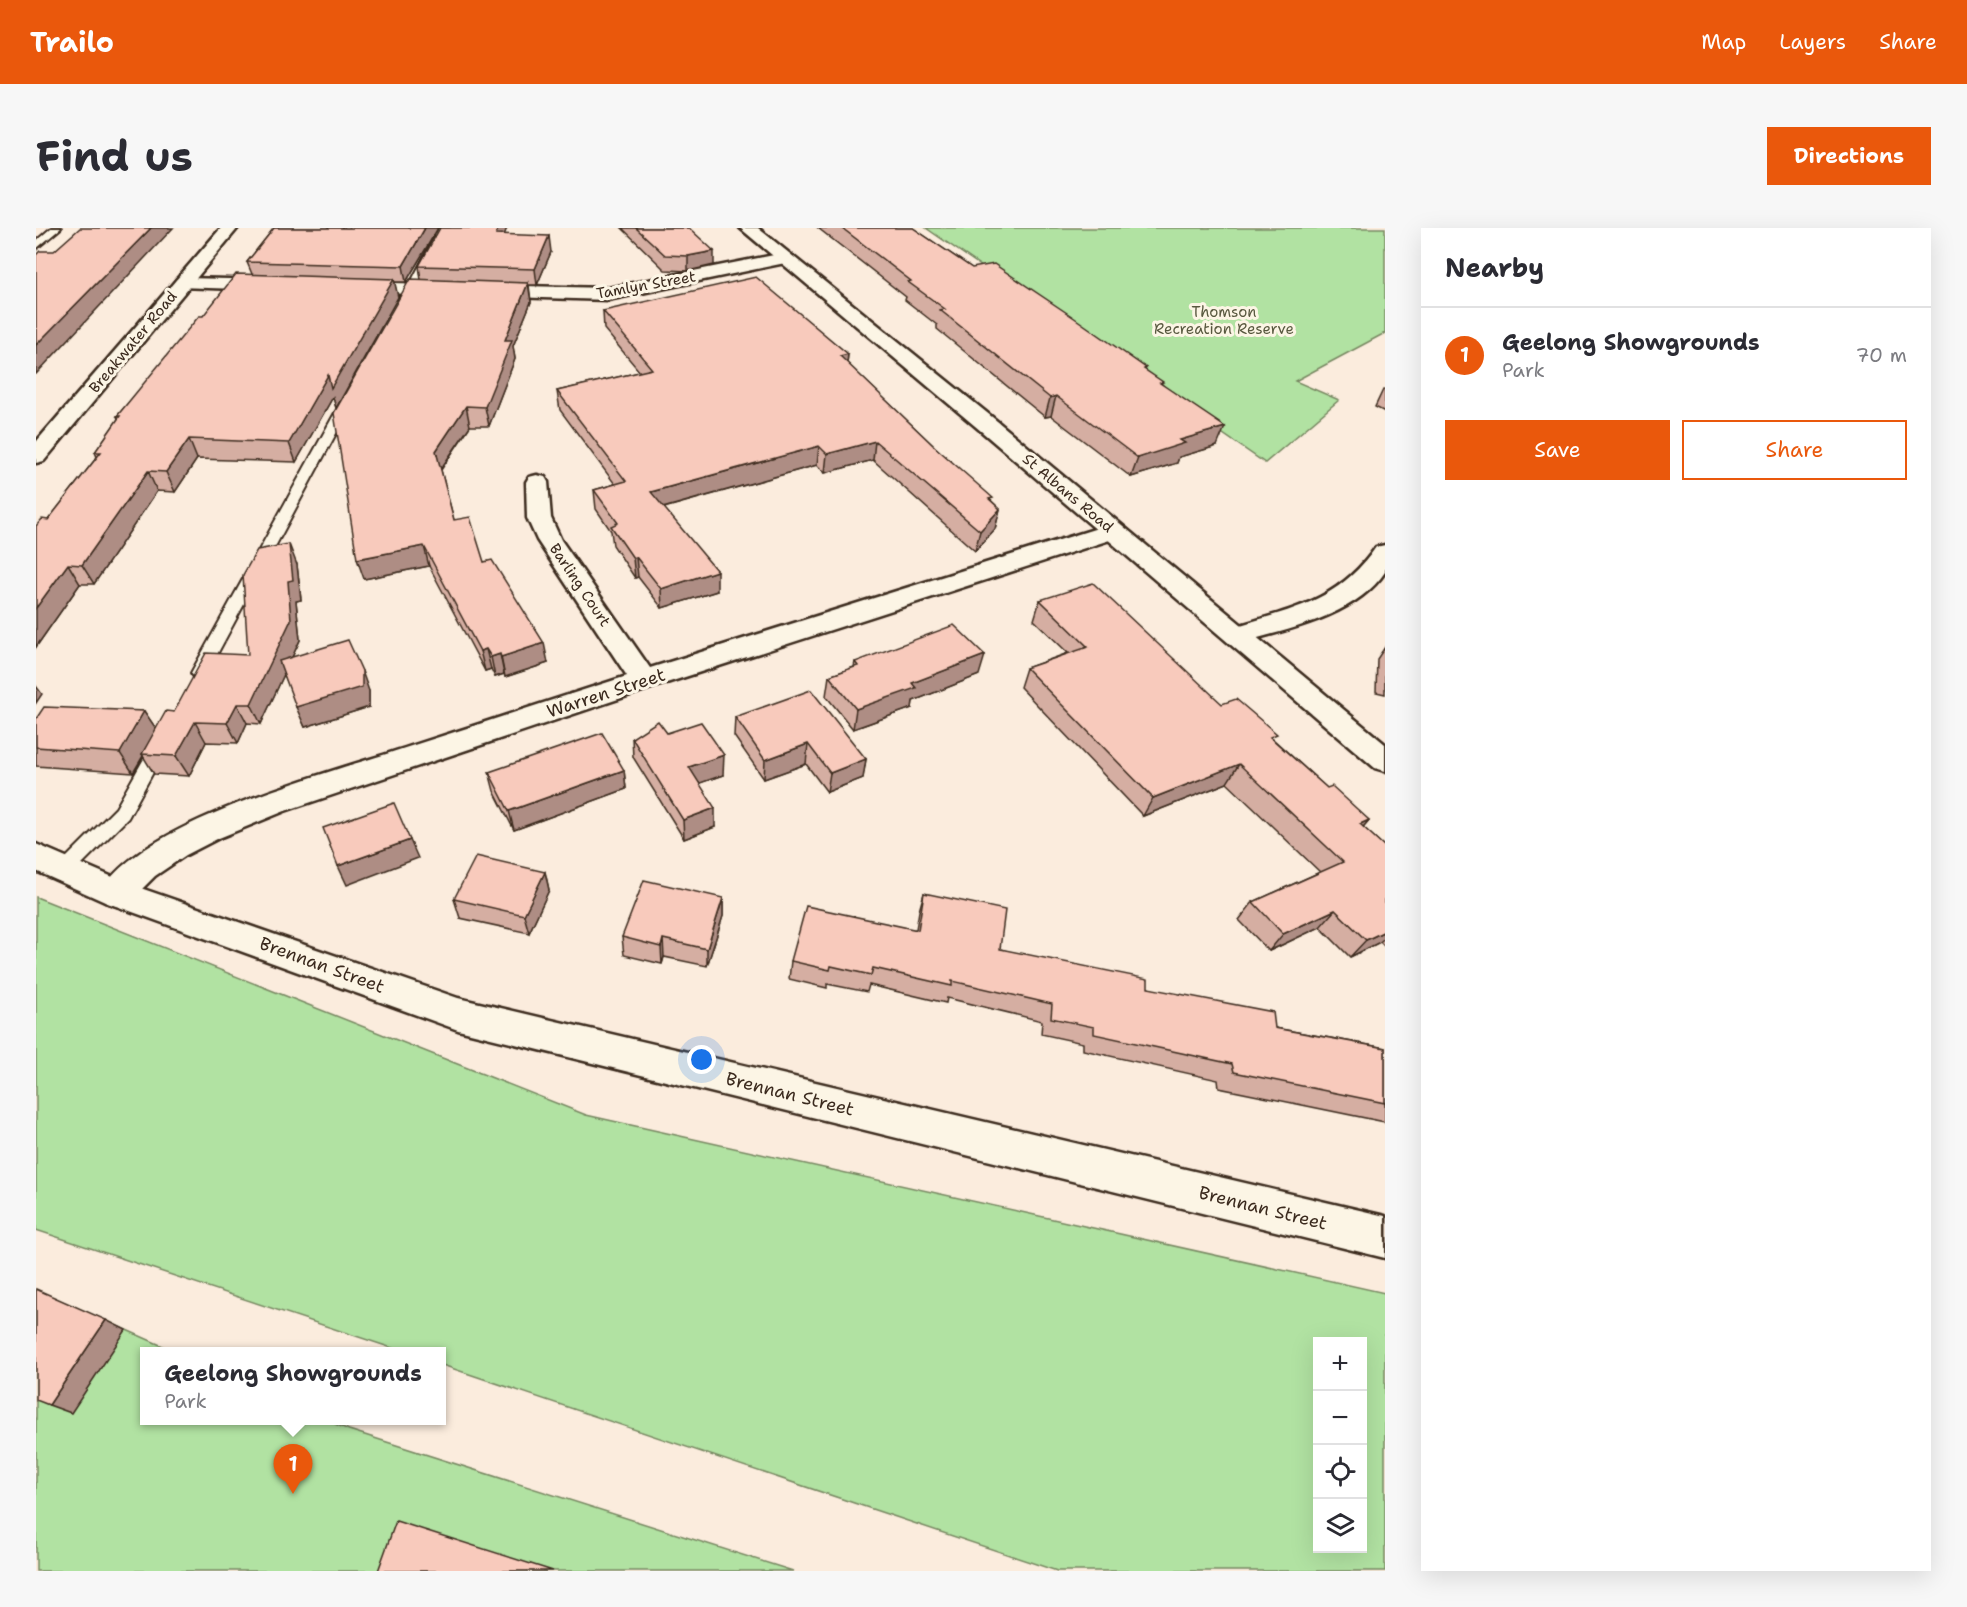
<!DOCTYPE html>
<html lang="en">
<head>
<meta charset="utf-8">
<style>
	body { margin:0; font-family:"Shantell Sans",sans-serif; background:#f7f7f7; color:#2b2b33 }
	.controls { position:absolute; right:18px; bottom:18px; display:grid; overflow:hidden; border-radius:0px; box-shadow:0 6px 24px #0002 }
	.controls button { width:54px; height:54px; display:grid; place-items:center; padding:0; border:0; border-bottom:2px solid #e1e1e2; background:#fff; color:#2b2b33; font:30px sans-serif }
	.you { position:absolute; left:666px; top:832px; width:21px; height:21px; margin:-15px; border:4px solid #fff; border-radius:50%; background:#1a73e8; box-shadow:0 0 0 9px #1a73e833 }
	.badge { display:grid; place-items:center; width:39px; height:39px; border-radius:50%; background:#ea580c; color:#fff; font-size:20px; font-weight:700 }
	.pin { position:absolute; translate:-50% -50px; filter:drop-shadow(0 2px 3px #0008) }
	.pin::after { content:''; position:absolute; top:32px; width:21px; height:18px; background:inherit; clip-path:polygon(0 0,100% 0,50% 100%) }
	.popup { position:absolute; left:104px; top:1119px; width:306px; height:78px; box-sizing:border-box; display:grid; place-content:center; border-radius:0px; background:#fff; filter:drop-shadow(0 2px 4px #0005); font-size:20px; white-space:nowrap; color:#7c7c81 }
	.popup b { font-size:22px; color:#2b2b33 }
	.popup::after { content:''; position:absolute; left:50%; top:100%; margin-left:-12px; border:12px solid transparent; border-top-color:#fff }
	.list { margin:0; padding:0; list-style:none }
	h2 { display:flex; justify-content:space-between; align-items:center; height:78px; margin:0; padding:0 24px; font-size:26px }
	h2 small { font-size:20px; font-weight:400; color:#7c7c81 }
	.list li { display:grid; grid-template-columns:39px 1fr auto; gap:18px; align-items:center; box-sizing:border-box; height:96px; padding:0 24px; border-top:2px solid #e1e1e2 }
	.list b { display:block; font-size:22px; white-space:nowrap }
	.list p { margin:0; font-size:20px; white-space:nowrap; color:#7c7c81 }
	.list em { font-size:20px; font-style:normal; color:#7c7c81 }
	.actions { display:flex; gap:12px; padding:18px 24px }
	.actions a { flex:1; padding:14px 0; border:2px solid #ea580c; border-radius:0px; text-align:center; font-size:21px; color:#ea580c }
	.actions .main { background:#ea580c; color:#fff }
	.icon { flex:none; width:33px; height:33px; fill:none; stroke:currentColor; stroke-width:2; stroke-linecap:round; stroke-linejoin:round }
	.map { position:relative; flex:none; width:1349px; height:1343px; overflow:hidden; border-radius:0px }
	header { display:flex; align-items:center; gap:36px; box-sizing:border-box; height:84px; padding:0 30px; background:#ea580c; color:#fff }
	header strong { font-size:28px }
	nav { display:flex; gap:33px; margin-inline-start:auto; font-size:21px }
	.intro { display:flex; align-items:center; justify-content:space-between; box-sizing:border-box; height:144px; padding:0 36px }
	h1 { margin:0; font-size:42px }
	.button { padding:15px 27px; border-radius:0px; background:#ea580c; color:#fff; font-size:21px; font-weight:700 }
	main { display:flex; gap:36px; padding:0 36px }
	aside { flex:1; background:#fff; border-radius:0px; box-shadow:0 6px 24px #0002 }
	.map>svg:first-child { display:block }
</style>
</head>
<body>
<header>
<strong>Trailo</strong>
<nav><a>Map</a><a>Layers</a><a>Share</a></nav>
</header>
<div class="intro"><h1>Find us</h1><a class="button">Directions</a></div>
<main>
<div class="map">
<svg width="1349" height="1343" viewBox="0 0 1349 1343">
	<rect width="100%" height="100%" fill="#fbecdd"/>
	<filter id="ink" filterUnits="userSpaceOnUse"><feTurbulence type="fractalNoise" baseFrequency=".0167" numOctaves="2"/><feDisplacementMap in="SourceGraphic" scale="12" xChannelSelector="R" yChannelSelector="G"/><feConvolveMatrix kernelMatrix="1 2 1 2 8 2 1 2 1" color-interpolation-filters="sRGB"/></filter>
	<g filter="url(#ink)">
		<g fill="#b1e2a2" stroke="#768660" stroke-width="1.5" fill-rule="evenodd">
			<path d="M890 0H1349V105L1259 153 1303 172 1229 235Z"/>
			<path d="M0 669 550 887 1349 1065V1343H1021L406 1137V1124L365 1123 0 1002ZM1282 1114H1326V1320H1282Z"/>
			<path d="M0 1062 138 1123 109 1124V1192L292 1193 313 1202 757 1343H0Z"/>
		</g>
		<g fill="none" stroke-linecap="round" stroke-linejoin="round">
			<defs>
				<g id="service">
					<path d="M15 0H25L0 21V13Z"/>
					<path d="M403 0H413L381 61 371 73H363L362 71 372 60Z"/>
					<path d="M311 171 317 174 171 445 163 450 158 449 155 445 305 174Z"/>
					<path d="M124 511 130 513 132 517 92 590 34 648 28 650 22 648 19 643 22 638 80 580 118 513Z"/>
				</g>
				<g id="minor">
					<path d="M748 25 754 26 757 30 754 34 572 72 314 64 308 63 305 59 308 55 314 54 572 60Z"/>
					<path d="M147 50 236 52 242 53 245 57 242 61 236 62 141 59 138 55 141 51Z"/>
					<path d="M501 247 509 249 512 254 515 290 525 312 614 440 1068 298 1077 296 1086 298 1089 303 1086 308 618 459 249 583 183 610 150 627 119 648 93 674 81 678 69 674 65 665C101 594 300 543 375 518 447 495 519 471 591 448L501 312 491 290 490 254 493 249Z"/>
					<path d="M1349 317V344C1319 389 1249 402 1200 416L1191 413 1187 407 1191 401C1252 382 1302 375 1340 319Z"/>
				</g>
				<g id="tertiary">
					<path d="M185 0H202L8 233 0 235V214Z"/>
					<path d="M704 0H722L961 193 1349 516V543L1339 540 945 203Z"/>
				</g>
				<path id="secondary" d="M0 616 93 656 422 770 1349 988V1030L422 802 69 674 0 643Z"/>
			</defs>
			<use href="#service" stroke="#3b2a1e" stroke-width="4"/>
			<use href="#minor" stroke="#3b2a1e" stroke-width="5"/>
			<use href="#tertiary" stroke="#3b2a1e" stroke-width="5"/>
			<use href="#secondary" stroke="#3b2a1e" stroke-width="5"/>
			<use href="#service" fill="#fcf5e5" fill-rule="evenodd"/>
			<use href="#minor" fill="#fcf5e5" fill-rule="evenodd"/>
			<use href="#tertiary" fill="#fcf5e5" fill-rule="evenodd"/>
			<use href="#secondary" fill="#fcf5e5" fill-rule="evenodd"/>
		</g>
		<g fill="#d5aea2" stroke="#3b2a1e" stroke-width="1.5">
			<path d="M238 0H402L370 54H358L362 69 300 180 297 169 260 234 161 231 139 264 121 263 58 356H44L0 419 12 292 61 229 59 224 82 191 81 188 167 88 216 46 211 34Z"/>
			<path d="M586 0H653L678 37 652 43 629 42Z"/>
			<path d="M782 0H877L936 40 1110 140 1109 142 1126 156 1181 218 1143 229 1141 235 1095 249 1015 188 1009 189 901 101V97L869 72 870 69Z"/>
			<path d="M468 7 515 24 501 57H493L495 74 477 118 479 131 453 198H434L405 242 418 292 448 334 512 435 469 449 468 446 459 449 455 441 449 443 393 338 328 351 385 52 383 38Z"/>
			<path d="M567 83 812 126 811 135 964 281 959 301 939 323 837 232 789 245 781 237 628 280 681 363 626 380 602 349 599 350 577 317 575 303 560 281 558 262 579 256 524 182 521 163 604 144 568 101Z"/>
			<path d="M1347 162H1349V184L1339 179Z"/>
			<path d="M261 337 265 372 260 373 264 412 256 429 333 463V479L269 499 248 446 225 496 211 495 202 515 170 514 153 548 118 546 107 528 97 545 0 538V491L108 483 120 501 138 484 212 427Z"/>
			<path d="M1004 372 1186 476 1237 511 1291 560 1333 592 1327 599 1349 619V719L1344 714 1314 729 1284 699 1233 723 1203 692 1217 674 1284 644 1191 555 1107 588 984 459 990 440 1032 425 998 392Z"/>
			<path d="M1349 419V466L1340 464 1341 431Z"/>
			<path d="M819 434 943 447 877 473 876 480 817 501 790 468 793 448 818 439Z"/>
			<path d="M699 489 830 531 827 550 791 564 770 536 728 551 698 508Z"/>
			<path d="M631 505 687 547 663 555 679 599 648 611 597 529 596 510Z"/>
			<path d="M588 542 590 561 478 602 458 563 453 544Z"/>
			<path d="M509 644 513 662 493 705 424 690 418 671Z"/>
			<path d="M888 665 964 721 1112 760 1239 800 1349 820V894L1183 860 1182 852 1047 822V815L1005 806 1006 793 911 770 910 775 833 757 831 764 791 756V760L753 751 755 733 880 701 883 683Z"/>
			<path d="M687 670V688L671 738 628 729 626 736 588 727 586 709Z"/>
		</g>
		<g fill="#ae8d84" stroke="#3b2a1e" stroke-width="1.5">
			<path d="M115 0H137L0 146V117Z"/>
			<path d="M389 0H402L370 54 367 38Z"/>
			<path d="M462 0H471L462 22 460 6Z"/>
			<path d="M513 8 515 24 501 57 499 41Z"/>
			<path d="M678 23V37L652 43V28Z"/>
			<path d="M358 51 362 69 300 180 297 169 260 234 253 215 292 147Z"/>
			<path d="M492 55 495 74 477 118 479 131 453 198 449 179 469 112Z"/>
			<path d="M812 126 810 145 804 128Z"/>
			<path d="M1020 168 1015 188 1009 189 1014 170Z"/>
			<path d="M430 178 434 198 404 242 400 223Z"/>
			<path d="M1189 199 1181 218 1143 229 1141 235 1095 249 1102 230 1144 212Z"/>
			<path d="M153 211 161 231 139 264 130 244Z"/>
			<path d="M839 213 837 232 789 245 791 226Z"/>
			<path d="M783 218 781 237 616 283 615 264Z"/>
			<path d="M112 243 121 263 58 356 46 337Z"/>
			<path d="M964 281 959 301 939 323 944 303Z"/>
			<path d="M253 316 261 337 265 372 260 373 264 412 225 496 215 476 252 353Z"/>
			<path d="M388 318 393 338 328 351 321 331Z"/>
			<path d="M600 329 602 349 599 350 597 330Z"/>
			<path d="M32 336 44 356 0 419V380Z"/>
			<path d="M681 343V363L626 380 625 361Z"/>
			<path d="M508 415 512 435 469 449 465 429Z"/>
			<path d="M450 421 455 441 449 443 444 423Z"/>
			<path d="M464 426 468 446 459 449 455 429Z"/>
			<path d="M949 427 943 447 877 473 876 480 817 501 820 481 876 455Z"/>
			<path d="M326 443 333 463V479L269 499 260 479Z"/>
			<path d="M0 458 6 466 0 475Z"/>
			<path d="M201 476 211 495 202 515 191 495Z"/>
			<path d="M108 483 121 502 106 526 107 528 97 545 84 525Z"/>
			<path d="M159 494 170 514 153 548 140 528Z"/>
			<path d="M772 516 770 536 728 551 729 532Z"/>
			<path d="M688 527 687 547 653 559V539Z"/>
			<path d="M830 531 827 550 791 564 794 545Z"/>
			<path d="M1203 536 1191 555 1107 588 1117 570Z"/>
			<path d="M588 542 590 561 478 602 473 583Z"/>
			<path d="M679 580V599L648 611 647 592Z"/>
			<path d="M1333 592 1318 610 1324 596Z"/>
			<path d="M374 612 382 630 311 657 302 638Z"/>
			<path d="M509 644 513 662 493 705 488 687Z"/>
			<path d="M687 670V688L671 738V721Z"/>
			<path d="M1299 682 1284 699 1233 723 1247 706Z"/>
			<path d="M1349 703V709L1344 714 1314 729 1330 712Z"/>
			<path d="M627 711 628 729 626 736 625 719Z"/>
			<path d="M70 1092 90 1102 35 1185 13 1177Z"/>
		</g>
		<g fill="#f8cabc" stroke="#3b2a1e" stroke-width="1.5">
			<path d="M44 0H115L0 117V27L4 23H18Z"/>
			<path d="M238 0H389L367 38 211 34Z"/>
			<path d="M404 0H462L460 6 513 8 499 41 383 38Z"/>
			<path d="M600 0H653L678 23 652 28 629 27Z"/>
			<path d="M806 0H877L936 40 958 36 1037 89 1110 140 1108 141 1127 154 1124 155 1189 199 1144 212 1149 215 1102 230 1020 168 1014 170 904 82 909 81 872 54 875 53Z"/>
			<path d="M200 46 358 51 295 160 292 147 253 215 153 211 130 244 112 243 46 337 32 336 0 380V298L6 291 12 292 65 224H59L84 188H81L163 88H167Z"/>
			<path d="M720 49 812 126 804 128 898 218 957 270 953 271 964 281 944 303 839 213 791 226 783 218 615 264 681 343 625 361 600 329 597 330 575 298 582 295 558 262 590 253 521 163 616 141 567 83Z"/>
			<path d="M374 51 492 55 469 112H476L449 179 430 178 400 223 418 292 434 289 448 334 456 332 508 415 465 429 464 426 455 429 450 421 444 423 388 318 321 331 298 185Z"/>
			<path d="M253 316 257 352 252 353 255 392 215 476H201L191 495 159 494 140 528 106 526 130 483 138 484 170 425 212 427 207 347 221 322Z"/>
			<path d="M1057 355 1186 476 1200 471 1241 506 1234 509 1291 560 1296 558 1333 592 1324 596 1349 619V703L1330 712 1299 682 1247 706 1217 674 1307 634 1203 536 1117 570 990 440 1052 419 1004 372Z"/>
			<path d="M918 397 949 427 876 455 880 460 820 481 793 448 822 438 819 434Z"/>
			<path d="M312 412 326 443V459L260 479 243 433Z"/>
			<path d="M775 462 830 531 794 545 772 516 729 532 699 489Z"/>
			<path d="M8 479 108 483 84 525 0 519V491Z"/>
			<path d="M622 493 631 505 665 494 688 527 653 539 679 580 647 592 596 510Z"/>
			<path d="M566 505 588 542 473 583 453 544Z"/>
			<path d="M358 575 374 612 302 638 287 600Z"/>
			<path d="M440 628 509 644 488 687 418 671Z"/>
			<path d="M608 652 687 670 671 721 627 711 625 719 586 709Z"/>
			<path d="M888 665 969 682 964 721 1112 751V760L1237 784 1239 800 1349 820V875L1198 844 1196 836 1058 806V799L1015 790 1016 776 916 753V758L837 740 835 747 795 738 794 742 755 733 770 678 882 702Z"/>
			<path d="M0 1061 70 1092 13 1177 0 1172Z"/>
			<path d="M360 1293 517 1343H342Z"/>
		</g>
	</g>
	<g text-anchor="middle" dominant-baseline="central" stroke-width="6" stroke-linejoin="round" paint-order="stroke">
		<g font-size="15" fill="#3b2a1e" stroke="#fcf5e5">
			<text transform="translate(610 57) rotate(-10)">Tamlyn Street</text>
			<text transform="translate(97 114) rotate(-50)">Breakwater Road</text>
			<text transform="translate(1032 265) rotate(40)">St Albans Road</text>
			<text transform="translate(544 357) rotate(56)">Barling Court</text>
		</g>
		<g font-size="15" fill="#58583f" stroke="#fcf5e5">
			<text x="1188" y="84">Thomson<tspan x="1188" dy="17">Recreation Reserve</tspan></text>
		</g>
		<g font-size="18" fill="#3b2a1e" stroke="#fcf5e5">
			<text transform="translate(570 465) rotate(-18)">Warren Street</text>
			<text transform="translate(286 737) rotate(20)">Brennan Street</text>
			<text transform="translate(754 866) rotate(14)">Brennan Street</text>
			<text transform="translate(1227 980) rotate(14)">Brennan Street</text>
		</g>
	</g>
</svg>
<div class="controls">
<button>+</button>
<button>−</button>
<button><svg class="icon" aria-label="locate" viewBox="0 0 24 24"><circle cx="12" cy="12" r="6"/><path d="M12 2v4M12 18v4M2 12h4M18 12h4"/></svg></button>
<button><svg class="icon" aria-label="layers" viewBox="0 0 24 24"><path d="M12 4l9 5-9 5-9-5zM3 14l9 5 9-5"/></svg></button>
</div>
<div class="you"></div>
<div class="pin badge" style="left:257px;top:1266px">1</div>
<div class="popup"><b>Geelong Showgrounds</b>Park</div>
</div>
<aside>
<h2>Nearby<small></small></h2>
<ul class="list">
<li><span class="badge">1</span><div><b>Geelong Showgrounds</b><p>Park</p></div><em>70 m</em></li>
</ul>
<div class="actions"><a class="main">Save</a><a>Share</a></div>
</aside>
</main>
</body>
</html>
